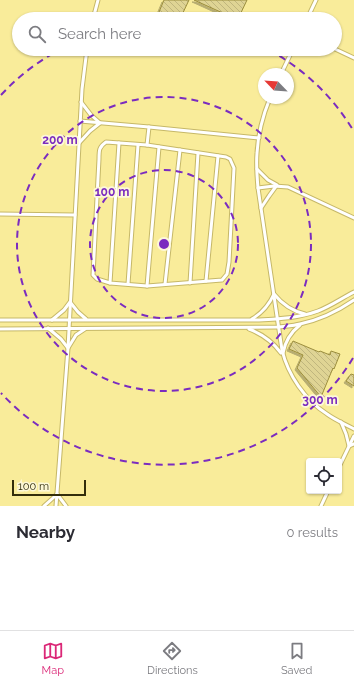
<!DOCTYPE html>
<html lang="en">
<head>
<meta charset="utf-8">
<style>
	body { margin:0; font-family:Raleway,sans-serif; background:#f7f7f7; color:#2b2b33 }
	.controls { position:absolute; right:12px; bottom:12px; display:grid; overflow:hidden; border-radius:4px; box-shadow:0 1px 3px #0004 }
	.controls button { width:36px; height:36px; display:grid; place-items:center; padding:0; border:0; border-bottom:1px solid #e1e1e2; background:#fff; color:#2b2b33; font:20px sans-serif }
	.compass { position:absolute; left:258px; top:68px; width:36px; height:36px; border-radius:50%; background:#fff; box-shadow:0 1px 3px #0004; rotate:295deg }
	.scale { position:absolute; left:12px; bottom:10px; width:74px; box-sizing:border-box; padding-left:4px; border:2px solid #332e0b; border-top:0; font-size:11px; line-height:14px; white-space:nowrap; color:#332e0b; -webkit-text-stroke:3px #fdf8d9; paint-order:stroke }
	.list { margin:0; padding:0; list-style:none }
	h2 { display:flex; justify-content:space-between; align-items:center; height:52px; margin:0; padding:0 16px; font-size:17px }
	h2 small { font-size:13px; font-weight:400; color:#7c7c81 }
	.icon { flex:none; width:22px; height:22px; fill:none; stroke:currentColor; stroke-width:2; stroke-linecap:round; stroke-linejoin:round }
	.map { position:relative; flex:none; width:354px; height:506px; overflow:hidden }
	.search { position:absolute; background:#fff; box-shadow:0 1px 3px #0004; left:12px; right:12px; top:12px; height:44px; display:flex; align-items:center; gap:10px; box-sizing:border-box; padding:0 14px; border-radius:22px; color:#7c7c81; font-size:15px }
	.sheet { height:124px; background:#fff }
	nav { display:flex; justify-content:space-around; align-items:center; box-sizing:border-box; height:56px; border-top:1px solid #e1e1e2; background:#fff; font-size:11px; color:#7c7c81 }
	nav a { display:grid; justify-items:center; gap:2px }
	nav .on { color:#db2777 }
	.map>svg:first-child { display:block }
</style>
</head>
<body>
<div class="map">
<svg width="354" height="506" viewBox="0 0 354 506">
	<defs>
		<pattern id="building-back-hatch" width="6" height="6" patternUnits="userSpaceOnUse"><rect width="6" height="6" fill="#dfd494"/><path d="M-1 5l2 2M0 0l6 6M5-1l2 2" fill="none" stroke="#c0b67e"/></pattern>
		<filter id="shadow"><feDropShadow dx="-2" dy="2" stdDeviation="0" flood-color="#0004"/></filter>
	</defs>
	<rect width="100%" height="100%" fill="#f9ec9a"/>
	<g fill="url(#building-back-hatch)" stroke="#9c8e3d" filter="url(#shadow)">
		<path d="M164 0H189L180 19H175L159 12Z"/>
		<path d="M194 0H247L238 19H236Z"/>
		<path d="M293 341 319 352 320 351 330 355 331 351 340 354 334 369 333 368 321 397 297 368 303 355 289 349Z"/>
		<path d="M351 374 354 375V386L346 381Z"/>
	</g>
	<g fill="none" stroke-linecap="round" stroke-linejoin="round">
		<defs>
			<g id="lane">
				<path d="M93 19 98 0"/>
				<path d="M307 19 316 0"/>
				<path d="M335 49 354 58"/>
				<path d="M281 74 293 49"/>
				<path d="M270 98C263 115 258 135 257 153 256 165 257 177 258 188L282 350C288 375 305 400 327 414 335 420 345 424 354 429"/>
				<path d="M80 121 149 127 259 138"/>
				<path d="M106 142 147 145 226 157 230 159 234 168 229 262 227 274 222 280 147 286 110 283 97 279 93 275 99 159C99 150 99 147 106 142Z"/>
				<path d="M79 143 90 131 100 123 91 115 81 102"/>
				<path d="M147 145 149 127"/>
				<path d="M257 169 268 180 277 185 269 196 261 208"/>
				<path d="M258 188 274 186 288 187 354 218"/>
				<path d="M0 214 75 215"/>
				<path d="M206 281 218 156"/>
				<path d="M110 283 119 143"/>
				<path d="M190 283 198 153"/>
				<path d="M128 284 138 145"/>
				<path d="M165 284 180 150"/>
				<path d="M147 286 159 147"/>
				<path d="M252 319C262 313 269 305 274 294 282 304 292 311 305 314"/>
				<path d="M0 320H259C279 319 299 318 318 311 331 306 342 298 354 292"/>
				<path d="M52 320 64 310 70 302 78 312 86 319"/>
				<path d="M48 328 61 339 68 348 76 335 85 329"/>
				<path d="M0 329 278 327C285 326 293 326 300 324 319 320 338 311 354 300"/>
				<path d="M249 329C262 334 273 342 281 353"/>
				<path d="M283 353C285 342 291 332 300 325"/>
				<path d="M341 422 346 434 349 446 354 444"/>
				<path d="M339 467 354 436"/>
				<path d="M44 506 53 498 57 494 66 506"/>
				<path d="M56 506 68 348 82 89 87 49"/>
				<path d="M321 506 328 491"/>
			</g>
		</defs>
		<use href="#lane" stroke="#c6b868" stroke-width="5"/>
		<use href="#lane" stroke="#fff" stroke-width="3"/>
	</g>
	<g fill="none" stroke="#7b2cbf" stroke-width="2" stroke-dasharray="7 5">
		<circle cx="164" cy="244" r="74"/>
		<circle cx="164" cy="244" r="147"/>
		<path d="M353 358A221 221 0 0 1 1 393M1 95A221 221 0 0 1 59 50M269 50A221 221 0 0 1 353 130"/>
	</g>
	<circle cx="164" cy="244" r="6" fill="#7b2cbf" stroke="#fdf8d9" stroke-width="2"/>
	<g font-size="12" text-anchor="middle" font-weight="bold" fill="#7b2cbf" stroke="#fdf8d9" stroke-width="3.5" stroke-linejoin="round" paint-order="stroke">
		<text x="60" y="144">200 m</text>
		<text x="112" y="196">100 m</text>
		<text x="320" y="404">300 m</text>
	</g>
</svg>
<div class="controls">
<button><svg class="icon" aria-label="locate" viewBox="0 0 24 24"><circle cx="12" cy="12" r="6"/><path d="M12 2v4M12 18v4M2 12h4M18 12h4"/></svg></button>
</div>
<svg class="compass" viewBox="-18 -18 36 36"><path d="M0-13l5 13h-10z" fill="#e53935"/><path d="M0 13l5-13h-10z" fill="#7c7c81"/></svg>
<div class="scale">100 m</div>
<div class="search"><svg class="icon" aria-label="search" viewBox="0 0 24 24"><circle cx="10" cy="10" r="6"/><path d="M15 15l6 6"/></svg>Search here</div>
</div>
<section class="sheet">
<h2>Nearby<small>0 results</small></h2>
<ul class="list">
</ul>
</section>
<nav>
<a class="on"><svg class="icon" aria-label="map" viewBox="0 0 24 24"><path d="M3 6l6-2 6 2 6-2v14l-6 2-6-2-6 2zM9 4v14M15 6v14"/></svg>Map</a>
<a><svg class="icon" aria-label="directions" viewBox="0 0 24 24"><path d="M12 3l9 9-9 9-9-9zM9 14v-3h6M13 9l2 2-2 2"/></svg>Directions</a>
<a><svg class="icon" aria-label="saved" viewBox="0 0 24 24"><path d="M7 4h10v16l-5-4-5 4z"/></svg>Saved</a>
</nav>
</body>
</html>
